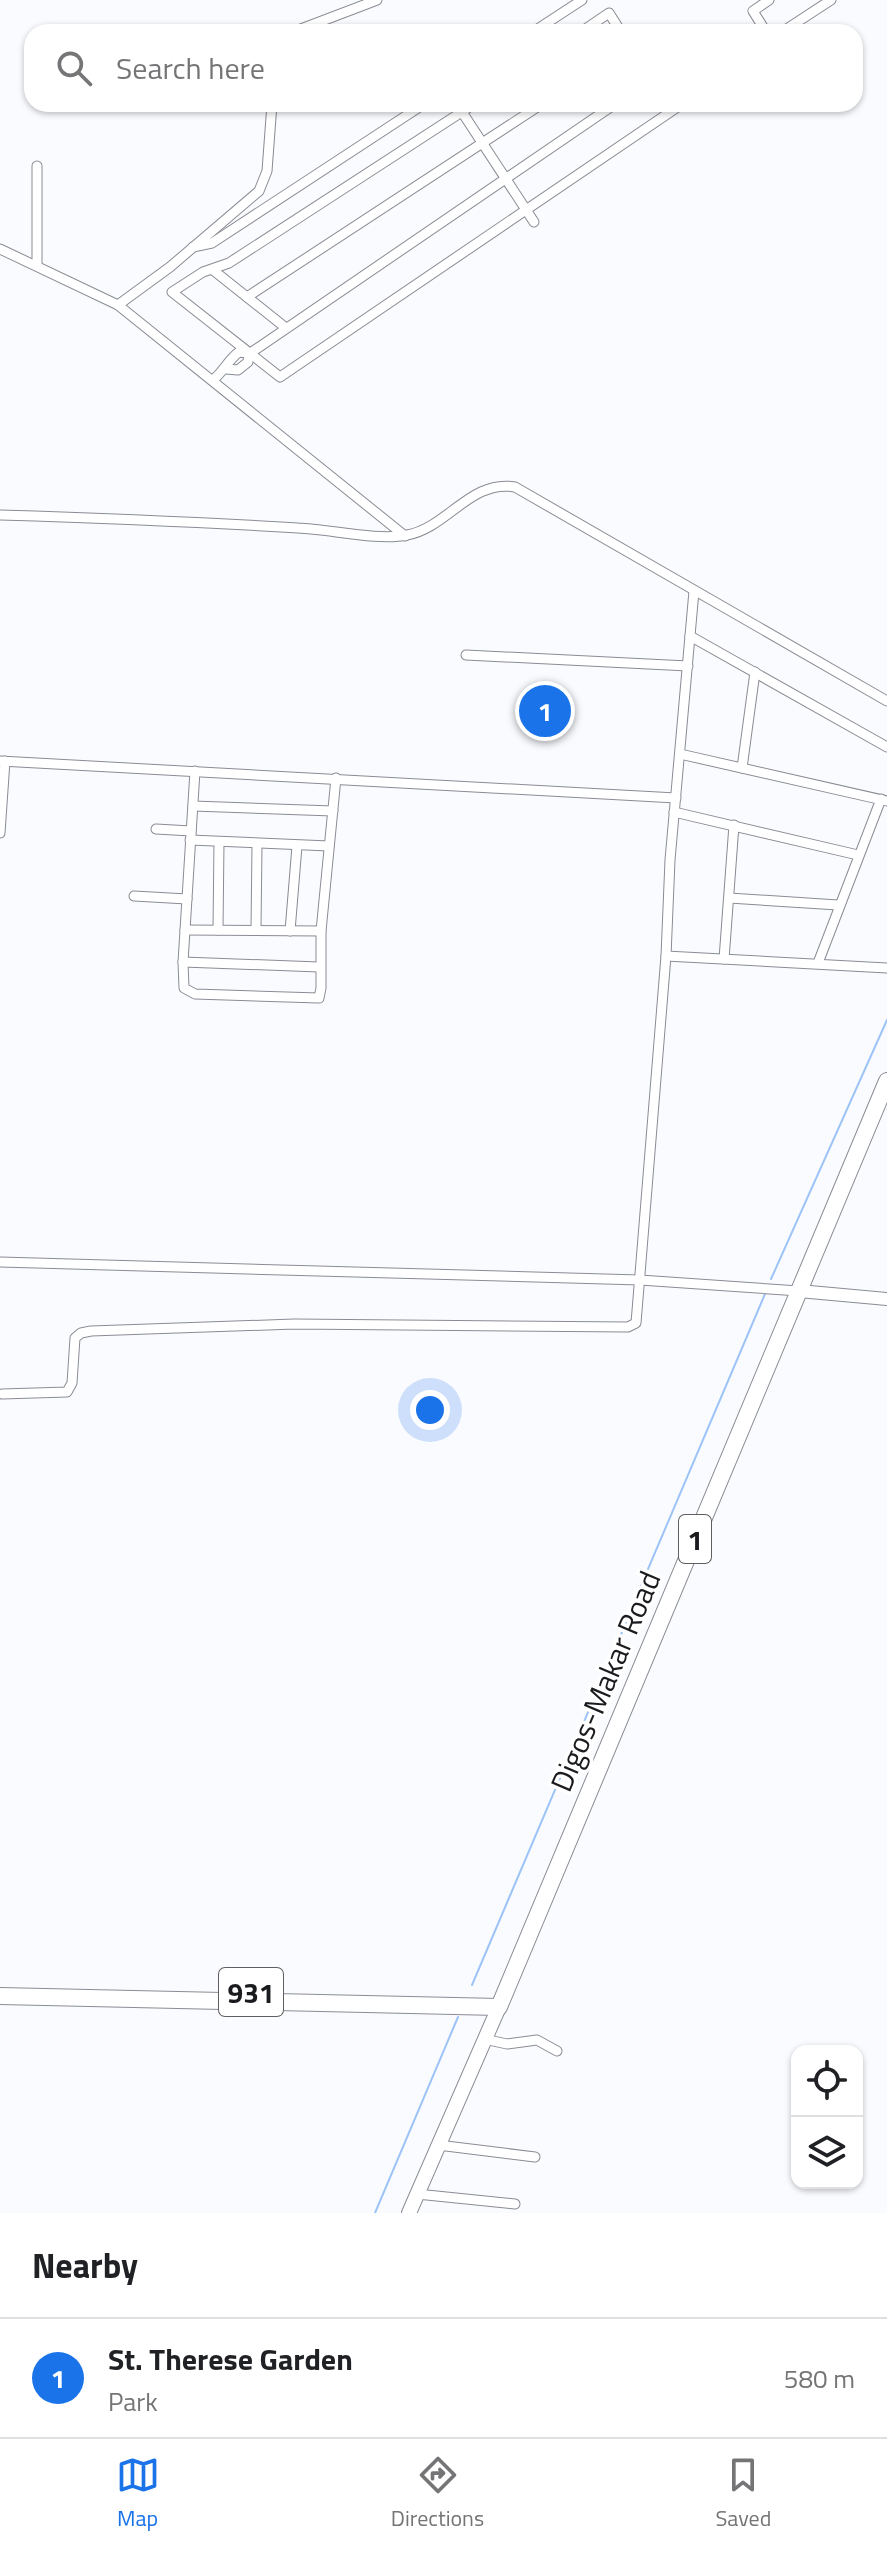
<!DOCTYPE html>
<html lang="en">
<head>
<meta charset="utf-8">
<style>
	body { margin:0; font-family:"Titillium Web",sans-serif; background:#f2f2f2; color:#202124 }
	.controls { position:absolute; right:24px; bottom:24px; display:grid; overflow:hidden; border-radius:16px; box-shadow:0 2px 6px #0004 }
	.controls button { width:72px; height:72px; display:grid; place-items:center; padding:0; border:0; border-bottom:2px solid #e0e0e0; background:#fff; color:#202124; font:40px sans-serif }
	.you { position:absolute; left:430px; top:1410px; width:28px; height:28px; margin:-20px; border:6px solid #fff; border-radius:50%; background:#1a73e8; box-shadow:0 0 0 12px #1a73e833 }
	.badge { display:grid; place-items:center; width:52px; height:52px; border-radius:50%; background:#1a73e8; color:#fff; font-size:26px; font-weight:700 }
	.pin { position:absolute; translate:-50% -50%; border:4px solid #fff; box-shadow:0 2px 8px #0006 }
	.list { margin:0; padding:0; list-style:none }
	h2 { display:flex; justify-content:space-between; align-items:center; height:104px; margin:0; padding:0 32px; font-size:34px }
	h2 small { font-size:26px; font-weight:400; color:#757577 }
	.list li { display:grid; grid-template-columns:52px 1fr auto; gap:24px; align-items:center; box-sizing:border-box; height:120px; padding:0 32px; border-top:2px solid #e0e0e0 }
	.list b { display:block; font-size:30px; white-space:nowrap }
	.list p { margin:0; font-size:26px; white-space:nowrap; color:#757577 }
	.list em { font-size:26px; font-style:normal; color:#757577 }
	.icon { flex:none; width:44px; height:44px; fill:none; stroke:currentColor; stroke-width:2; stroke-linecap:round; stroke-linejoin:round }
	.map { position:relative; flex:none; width:887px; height:2213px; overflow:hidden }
	.search { position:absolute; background:#fff; box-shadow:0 2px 6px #0004; left:24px; right:24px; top:24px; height:88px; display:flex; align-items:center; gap:20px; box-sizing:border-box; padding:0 28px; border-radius:24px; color:#757577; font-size:30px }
	.sheet { height:224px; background:#fff }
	nav { display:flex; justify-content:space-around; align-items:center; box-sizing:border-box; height:112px; border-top:2px solid #e0e0e0; background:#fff; font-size:22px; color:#757577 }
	nav a { display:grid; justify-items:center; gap:4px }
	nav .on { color:#1a73e8 }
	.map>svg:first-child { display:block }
</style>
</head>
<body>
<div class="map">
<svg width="887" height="2213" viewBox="0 0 887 2213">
	<rect width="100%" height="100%" fill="#fafbff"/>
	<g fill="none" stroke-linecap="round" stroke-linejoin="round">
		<g stroke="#9dc4f6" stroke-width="2">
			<path d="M771 1279 887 1020"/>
			<path d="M634 1602 765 1294"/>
			<path d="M472 1985 626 1623"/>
			<path d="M375 2213 458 2017"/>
		</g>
		<defs>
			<g id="minor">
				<path d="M293 32 377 0"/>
				<path d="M533 32 582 0"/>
				<path d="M581 32 609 13 621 32"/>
				<path d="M721 32 729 30 737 32"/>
				<path d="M766 32 753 11 769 0"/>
				<path d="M782 32 831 0"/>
				<path d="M474 104 229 263 203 272 172 292 280 377 682 104"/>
				<path d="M462 112 534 222"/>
				<path d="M193 247 212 243 424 104"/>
				<path d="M0 249 118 305 405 536"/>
				<path d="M37 265V166"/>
				<path d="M213 270 286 328"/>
				<path d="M247 297 542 104"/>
				<path d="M118 305 170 267 259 191 267 171 272 104"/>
				<path d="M226 369 238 370 248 362 249 354 615 104"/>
				<path d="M213 380C224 371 228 360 239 352L248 353"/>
				<path d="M0 515C99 518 199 522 298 528 329 529 377 541 407 535 447 528 471 479 515 487L887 701"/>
				<path d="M690 636 887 747"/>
				<path d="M466 655 688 666"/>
				<path d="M680 754 887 801"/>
				<path d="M0 761 676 798"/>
				<path d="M742 768 755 672"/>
				<path d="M195 771 183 962 184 988 195 994 319 998 321 988V931L336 778"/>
				<path d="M193 806 333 811"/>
				<path d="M674 812 858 855"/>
				<path d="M156 829 191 831"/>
				<path d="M0 833 5 761"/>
				<path d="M190 840 329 846"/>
				<path d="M134 896 187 899"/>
				<path d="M729 898 838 905"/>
				<path d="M185 930 321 931"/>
				<path d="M218 930 219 842"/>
				<path d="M256 930 257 844"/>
				<path d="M290 931 297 846"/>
				<path d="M666 956 887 968"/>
				<path d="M724 959 734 825"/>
				<path d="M183 962 319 967"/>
				<path d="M818 963 881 799"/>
				<path d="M0 1262 640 1280 799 1291"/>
				<path d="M2 1394 67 1392 72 1383 75 1338 81 1333 91 1331 294 1324 628 1327 636 1323 666 956 670 860 694 591"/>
				<path d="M484 2039 507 2044 537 2040 557 2051"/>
				<path d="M438 2145 535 2157"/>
				<path d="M417 2194 515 2204"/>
			</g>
			<path id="tertiary" d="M799 1291 887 1299"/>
			<path id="primary" d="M409 2213 499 2007"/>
			<path id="trunk" d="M0 1996 499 2007 887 1081"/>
		</defs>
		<use href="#minor" stroke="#898c94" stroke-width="11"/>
		<use href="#tertiary" stroke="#898c94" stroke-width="14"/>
		<use href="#primary" stroke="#898c94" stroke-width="16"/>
		<use href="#trunk" stroke="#898c94" stroke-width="18"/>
		<use href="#minor" stroke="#fff" stroke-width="9"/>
		<use href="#tertiary" stroke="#fff" stroke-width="12"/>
		<use href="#primary" stroke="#fff" stroke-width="14"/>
		<use href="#trunk" stroke="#fff" stroke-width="16"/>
	</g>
	<g text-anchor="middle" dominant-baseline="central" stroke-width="7" stroke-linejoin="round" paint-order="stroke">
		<g fill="#fff" stroke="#5f5f62" stroke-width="2">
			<rect x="679" y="1515" width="32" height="48" rx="6"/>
			<rect x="219" y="1968" width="64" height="48" rx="6"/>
		</g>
		<g font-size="28" font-weight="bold" fill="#1a1b1e">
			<text x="695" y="1539">1</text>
			<text x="251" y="1992">931</text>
		</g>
		<g font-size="30" fill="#1a1b1e" stroke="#fff">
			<text transform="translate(605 1681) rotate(-67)">Digos-Makar Road</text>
		</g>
	</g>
</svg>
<div class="controls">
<button><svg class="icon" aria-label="locate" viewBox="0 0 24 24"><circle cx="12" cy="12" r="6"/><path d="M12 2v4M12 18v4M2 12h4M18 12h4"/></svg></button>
<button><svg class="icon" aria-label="layers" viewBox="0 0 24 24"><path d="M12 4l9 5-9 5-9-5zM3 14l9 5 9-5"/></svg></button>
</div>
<div class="you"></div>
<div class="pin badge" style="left:545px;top:711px">1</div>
<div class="search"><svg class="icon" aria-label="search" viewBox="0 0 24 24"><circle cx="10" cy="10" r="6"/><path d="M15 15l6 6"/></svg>Search here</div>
</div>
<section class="sheet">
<h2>Nearby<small></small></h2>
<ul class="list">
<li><span class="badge">1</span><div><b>St. Therese Garden</b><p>Park</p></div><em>580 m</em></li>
</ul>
</section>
<nav>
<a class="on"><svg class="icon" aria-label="map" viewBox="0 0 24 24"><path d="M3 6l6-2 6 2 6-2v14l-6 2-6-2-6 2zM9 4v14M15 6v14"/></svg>Map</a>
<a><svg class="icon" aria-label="directions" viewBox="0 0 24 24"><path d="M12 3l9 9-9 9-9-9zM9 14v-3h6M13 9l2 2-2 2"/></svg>Directions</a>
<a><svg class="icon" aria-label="saved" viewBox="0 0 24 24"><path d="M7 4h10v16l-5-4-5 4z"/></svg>Saved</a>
</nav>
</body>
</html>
